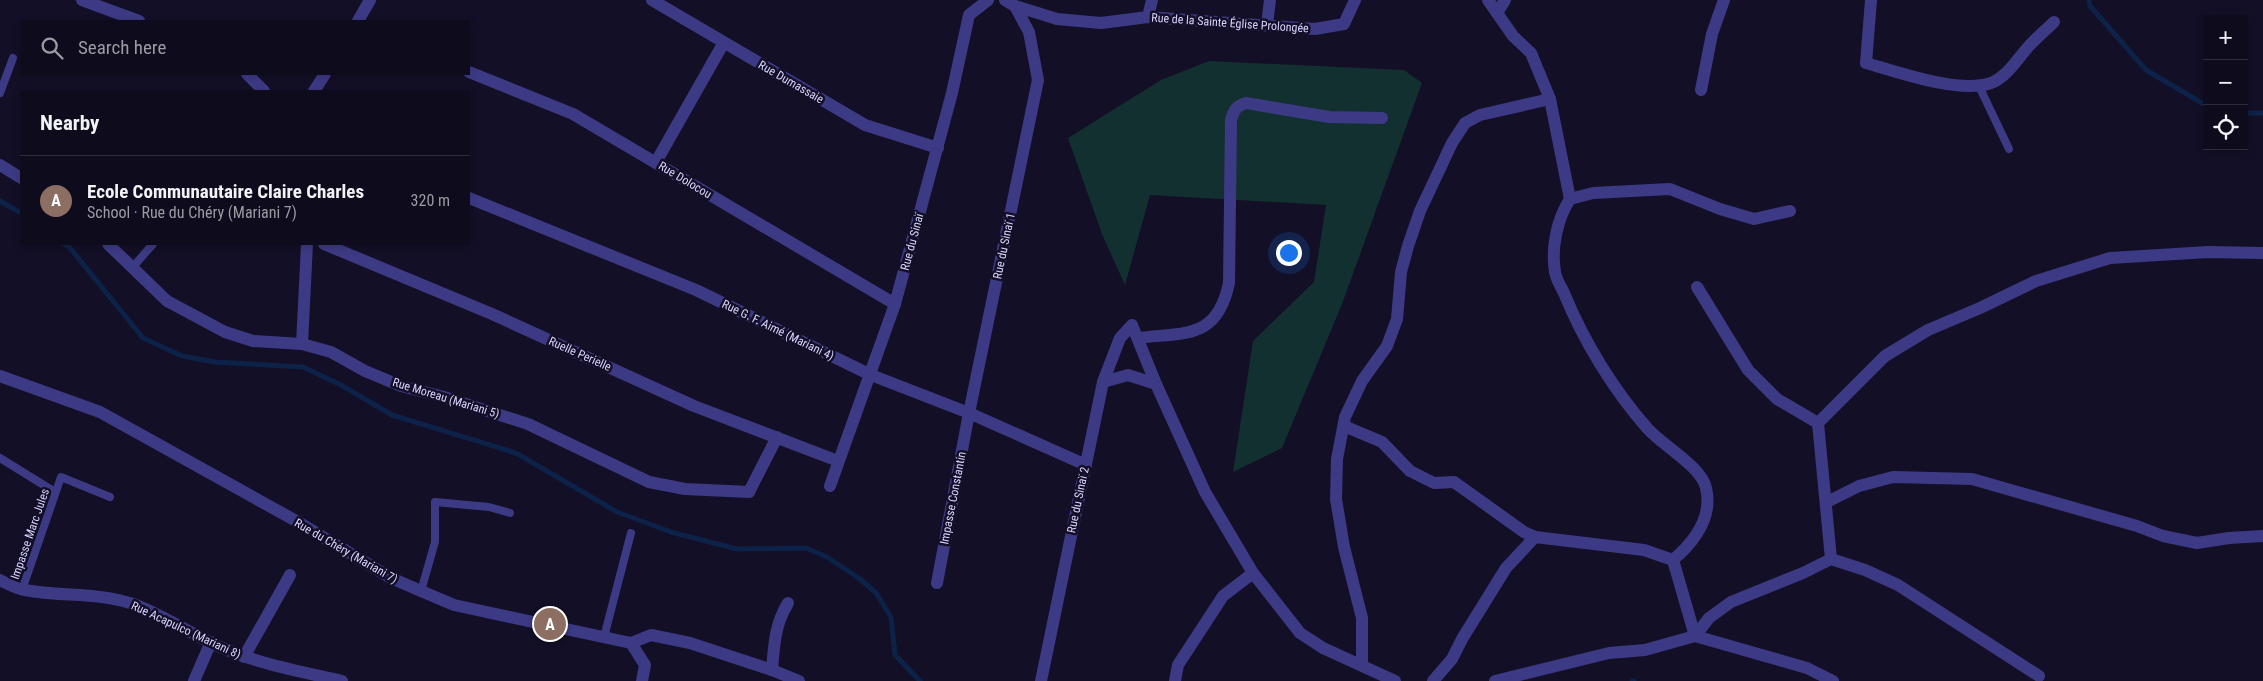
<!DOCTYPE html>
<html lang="en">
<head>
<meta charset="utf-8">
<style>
	body { margin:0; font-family:"Roboto Condensed",sans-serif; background:#171425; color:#f1f3f6 }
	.controls { position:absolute; right:15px; top:15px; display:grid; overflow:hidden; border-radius:0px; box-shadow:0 2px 8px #0003 }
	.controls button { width:45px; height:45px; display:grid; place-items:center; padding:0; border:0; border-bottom:1px solid #2e2b3b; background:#0e0b1c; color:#f1f3f6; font:25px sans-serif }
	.you { position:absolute; left:1288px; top:252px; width:18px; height:18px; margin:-12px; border:4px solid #fff; border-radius:50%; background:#1a73e8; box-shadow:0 0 0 8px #1a73e833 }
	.badge { display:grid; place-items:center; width:32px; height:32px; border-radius:50%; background:#0f766e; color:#fff; font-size:16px; font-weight:700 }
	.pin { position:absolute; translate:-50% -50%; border:2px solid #fff; box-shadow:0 1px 5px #0006 }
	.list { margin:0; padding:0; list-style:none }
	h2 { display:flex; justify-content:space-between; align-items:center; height:65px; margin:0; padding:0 20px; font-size:21px }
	h2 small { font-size:16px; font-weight:400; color:#9b9ba3 }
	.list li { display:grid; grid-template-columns:32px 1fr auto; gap:15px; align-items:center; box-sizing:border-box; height:90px; padding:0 20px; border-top:1px solid #2e2b3b }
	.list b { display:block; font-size:19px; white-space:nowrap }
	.list p { margin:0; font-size:16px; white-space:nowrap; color:#9b9ba3 }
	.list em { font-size:16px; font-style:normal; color:#9b9ba3 }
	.icon { flex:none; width:28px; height:28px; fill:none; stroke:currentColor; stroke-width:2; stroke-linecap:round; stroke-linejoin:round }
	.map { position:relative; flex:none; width:2263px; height:681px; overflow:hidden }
	.search { position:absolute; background:#0e0b1c; box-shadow:0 2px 8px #0003; left:20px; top:20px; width:450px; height:55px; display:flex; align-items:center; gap:12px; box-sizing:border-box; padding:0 18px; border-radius:0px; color:#9b9ba3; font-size:19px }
	.panel { position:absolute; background:#0e0b1c; box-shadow:0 2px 8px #0003; left:20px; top:90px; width:450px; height:155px; border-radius:0px }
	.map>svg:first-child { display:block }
</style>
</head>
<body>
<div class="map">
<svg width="2263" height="681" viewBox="0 0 2263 681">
	<rect width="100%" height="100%" fill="#130f26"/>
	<path fill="#12302f" d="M1209 61 1404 70 1422 83 1342 304 1282 448 1233 472 1253 341 1314 282 1326 205 1150 195 1125 285 1102 234 1068 138 1161 80Z"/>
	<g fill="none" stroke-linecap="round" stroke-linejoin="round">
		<g stroke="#0c2248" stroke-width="5">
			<path d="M2089 0 2090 6 2146 70 2207 106"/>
			<path d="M2244 113H2263"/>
			<path d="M0 201 21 213"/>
			<path d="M64 244 70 248 143 338 182 356 215 362 303 367 341 385 392 415 516 453 617 512 671 532 737 549 806 548 827 557 860 579 876 593 891 617 895 655 920 681"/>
			<path d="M1632 681H1634"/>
		</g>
		<g stroke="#3d3a85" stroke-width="8">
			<path d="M1978 84 2009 149"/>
			<path d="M0 93 13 58"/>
			<path d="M132 268 153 244"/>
			<path d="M0 458 55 492"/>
			<path d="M22 590 61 477 110 497"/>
			<path d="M421 591 435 542V502L489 507 510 513"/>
			<path d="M604 637 631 533"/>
		</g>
		<g stroke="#3d3a85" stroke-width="12">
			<path d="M82 0 139 21"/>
			<path d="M652 0 865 125 938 148"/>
			<path d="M1005 0 1015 6 1057 19 1101 23 1148 17 1315 29 1344 24 1355 0"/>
			<path d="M1488 0 1513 36 1531 53 1550 99 1570 199"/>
			<path d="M1871 0 1866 63C1898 72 1959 94 1991 83 2007 77 2018 58 2029 46 2037 37 2046 30 2054 22"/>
			<path d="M1497 13 1505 0"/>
			<path d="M1148 17 1152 0"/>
			<path d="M358 21 370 0"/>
			<path d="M1267 25 1270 0"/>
			<path d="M469 72 573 114 895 304"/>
			<path d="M247 74 264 91"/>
			<path d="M1701 90 1712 34 1724 0"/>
			<path d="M314 91 325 74"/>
			<path d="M656 162 723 44"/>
			<path d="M0 165 21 178"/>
			<path d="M469 198 696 290 871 375 969 413 1086 465"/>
			<path d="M108 244 167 301 225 332 253 341 302 344 331 352 365 371 401 386 444 397 528 424 649 482 685 489 749 492 777 437"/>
			<path d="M324 244 492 314 694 406 838 461"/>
			<path d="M1697 287 1748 370 1777 399 1818 423"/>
			<path d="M1138 338C1185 332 1217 340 1229 283L1231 120C1234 110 1236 106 1246 103L1329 117 1382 118"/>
			<path d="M302 344 307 244"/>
			<path d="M0 376 100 412 298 522 391 578 421 591 454 605 631 643 651 635 690 643 772 670 799 681"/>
			<path d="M1103 382 1128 375 1156 384"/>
			<path d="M1344 426 1382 442 1410 471 1434 483 1454 482 1524 532 1535 537 1644 550 1673 560"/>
			<path d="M830 486 895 304 952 93 969 15 988 0"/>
			<path d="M1827 502 1859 486 1893 477 1972 479 2137 526 2163 536 2197 543 2229 538 2263 536"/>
			<path d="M1831 559 1818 423 1885 356 1928 330 1980 308 2036 281 2110 258 2208 252 2263 253"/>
			<path d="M1673 560C1694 542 1713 517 1706 488 1702 467 1662 445 1648 429 1614 391 1583 340 1564 293 1561 287 1556 279 1555 272 1551 248 1557 219 1570 199L1593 193 1670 189 1720 209 1754 219 1790 211"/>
			<path d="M1673 560 1695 636"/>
			<path d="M0 580C8 584 16 589 25 590 61 597 98 592 133 604 163 615 189 633 218 646 258 664 299 671 342 681"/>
			<path d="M937 583 969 413 1038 80 1029 32 1015 6"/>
			<path d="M1695 636 1709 618 1731 602 1803 573 1831 559 1865 570 1898 585 2039 676"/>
			<path d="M631 643 645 665 642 681"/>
			<path d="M244 657 290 575"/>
			<path d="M1362 664V618L1344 547 1336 499 1337 459 1345 417 1362 381 1387 346 1397 319 1401 272 1408 246 1420 211 1452 143 1465 123 1480 115 1550 99"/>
			<path d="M772 670C774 645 775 624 788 603"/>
			<path d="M194 681 211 642"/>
			<path d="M1041 681 1103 382 1120 338 1132 325 1156 384 1205 492 1253 573 1300 633 1323 648 1395 681"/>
			<path d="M1175 681 1178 665 1223 596 1253 573"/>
			<path d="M1433 681 1452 659 1462 639 1506 568 1535 537"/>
			<path d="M1495 681 1609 653 1645 650 1695 636 1807 668 1833 681"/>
		</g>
	</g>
	<g text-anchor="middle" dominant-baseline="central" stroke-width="5" stroke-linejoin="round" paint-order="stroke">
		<g font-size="12" fill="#d9d4ff" stroke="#130f26">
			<text transform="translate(1230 23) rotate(4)">Rue de la Sainte Église Prolongée</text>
			<text transform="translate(791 82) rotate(30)">Rue Dumassaie</text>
			<text transform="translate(685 180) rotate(31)">Rue Dolocou</text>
			<text transform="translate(912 242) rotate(-75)">Rue du Sinaï</text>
			<text transform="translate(1004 246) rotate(-78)">Rue du Sinaï 1</text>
			<text transform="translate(778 330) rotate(26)">Rue G. F. Aimé (Mariani 4)</text>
			<text transform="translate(580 354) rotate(24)">Ruelle Perielle</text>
			<text transform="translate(446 398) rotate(17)">Rue Moreau (Mariani 5)</text>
			<text transform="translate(953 498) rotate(-79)">Impasse Constantin</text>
			<text transform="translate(1078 500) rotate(-78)">Rue du Sinaï 2</text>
			<text transform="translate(30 534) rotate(-71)">Impasse Marc Jules</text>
			<text transform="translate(346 551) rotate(30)">Rue du Chéry (Mariani 7)</text>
			<text transform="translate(186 630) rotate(25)">Rue Acapulco (Mariani 8)</text>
		</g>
	</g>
</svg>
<div class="controls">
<button>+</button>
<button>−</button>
<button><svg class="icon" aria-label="locate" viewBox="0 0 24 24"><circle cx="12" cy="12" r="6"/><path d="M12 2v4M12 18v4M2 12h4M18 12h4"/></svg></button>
</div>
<div class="you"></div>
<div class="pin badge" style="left:550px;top:624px;background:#8d6e63">A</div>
<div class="search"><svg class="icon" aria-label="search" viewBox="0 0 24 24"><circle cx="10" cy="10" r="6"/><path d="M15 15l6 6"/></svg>Search here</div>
<section class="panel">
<h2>Nearby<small></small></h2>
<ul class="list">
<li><span class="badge" style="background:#8d6e63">A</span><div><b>Ecole Communautaire Claire Charles</b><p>School · Rue du Chéry (Mariani 7)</p></div><em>320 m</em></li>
</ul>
</section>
</div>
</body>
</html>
